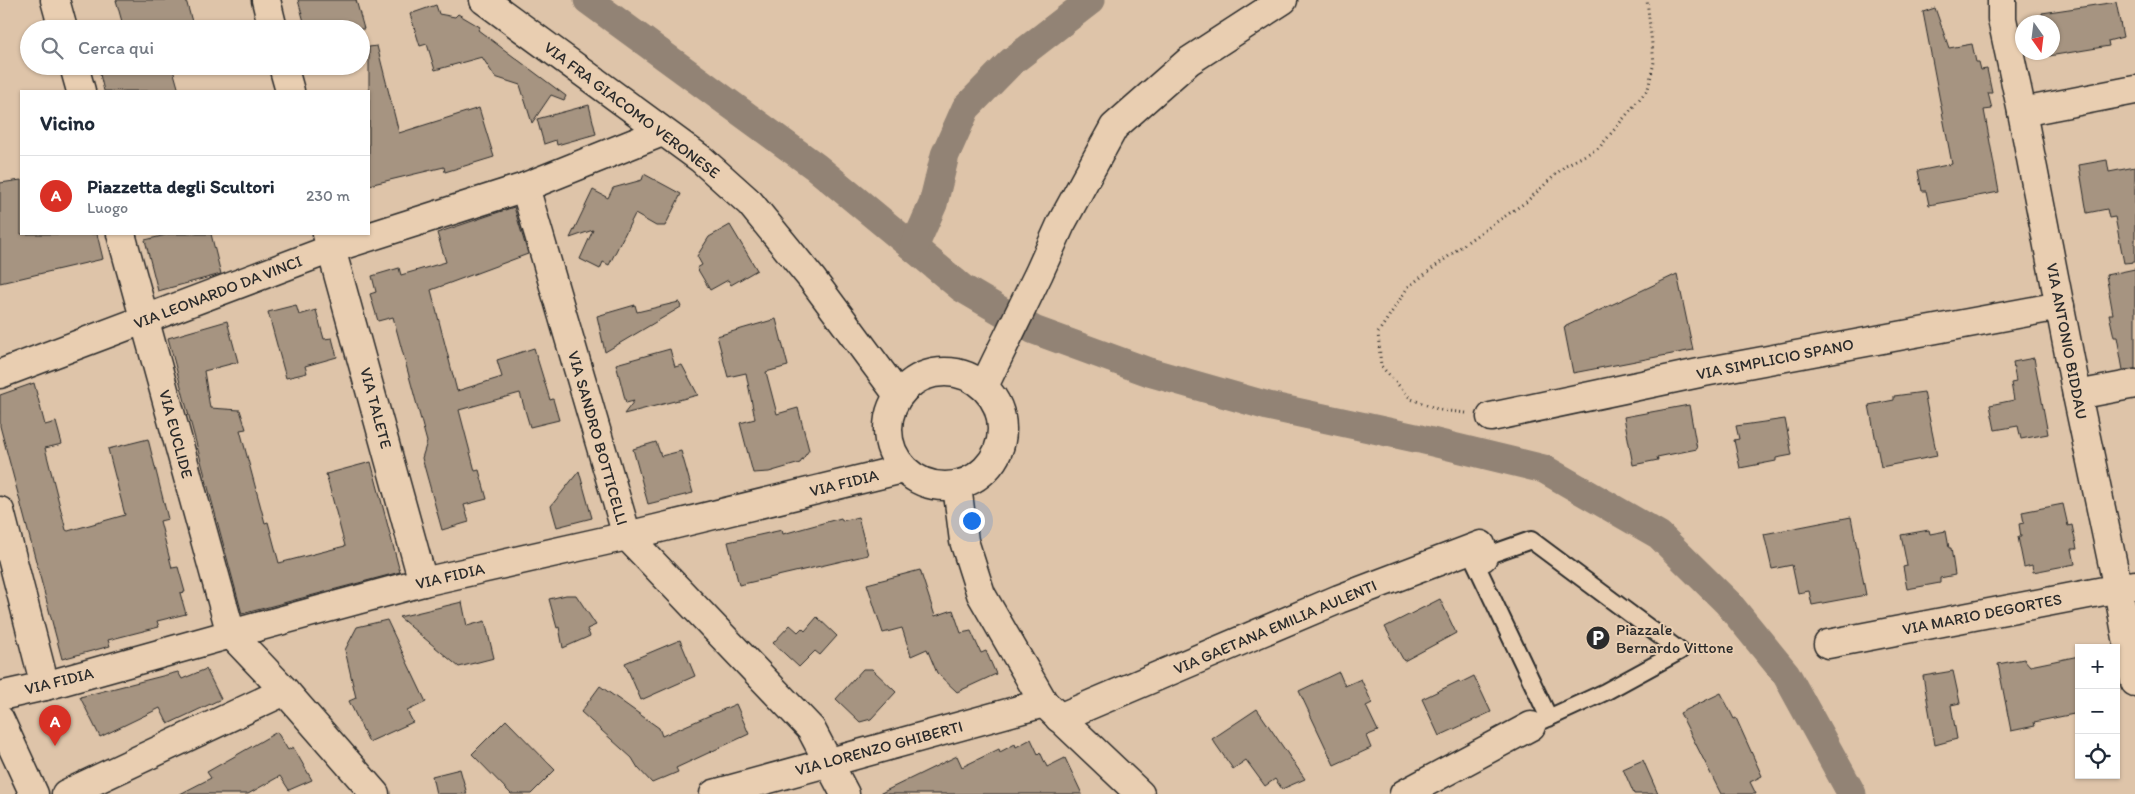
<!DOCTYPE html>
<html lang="it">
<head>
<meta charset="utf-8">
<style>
	body { margin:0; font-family:Itim,sans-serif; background:#f6f6f7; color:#1f2937 }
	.controls { position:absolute; right:15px; bottom:15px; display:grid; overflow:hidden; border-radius:0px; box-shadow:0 1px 4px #0004 }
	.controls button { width:45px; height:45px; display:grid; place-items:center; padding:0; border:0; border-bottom:1px solid #e0e1e3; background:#fff; color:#1f2937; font:25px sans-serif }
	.compass { position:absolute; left:2015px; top:15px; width:45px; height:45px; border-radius:50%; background:#fff; box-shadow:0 1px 4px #0004; rotate:166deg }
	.you { position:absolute; left:971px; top:520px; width:18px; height:18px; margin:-12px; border:4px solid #fff; border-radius:50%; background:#1a73e8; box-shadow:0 0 0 8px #1a73e833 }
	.badge { display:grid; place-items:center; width:32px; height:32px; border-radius:50%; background:#d93025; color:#fff; font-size:16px; font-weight:700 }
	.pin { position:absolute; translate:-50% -41px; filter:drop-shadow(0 1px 2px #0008) }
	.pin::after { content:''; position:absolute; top:26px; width:18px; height:15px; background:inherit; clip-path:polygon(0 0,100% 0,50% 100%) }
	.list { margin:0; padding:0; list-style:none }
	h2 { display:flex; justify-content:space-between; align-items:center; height:65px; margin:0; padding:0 20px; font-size:21px }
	h2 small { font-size:16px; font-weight:400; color:#747a83 }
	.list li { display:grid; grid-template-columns:32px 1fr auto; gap:15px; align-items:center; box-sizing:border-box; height:80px; padding:0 20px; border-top:1px solid #e0e1e3 }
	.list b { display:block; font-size:19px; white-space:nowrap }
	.list p { margin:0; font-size:16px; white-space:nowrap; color:#747a83 }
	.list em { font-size:16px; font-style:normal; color:#747a83 }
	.icon { flex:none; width:28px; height:28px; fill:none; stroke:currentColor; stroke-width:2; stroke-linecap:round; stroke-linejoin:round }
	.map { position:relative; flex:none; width:2135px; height:794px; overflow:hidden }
	.search { position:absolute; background:#fff; box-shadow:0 1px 4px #0004; left:20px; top:20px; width:350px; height:55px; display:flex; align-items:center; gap:12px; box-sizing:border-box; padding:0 18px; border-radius:28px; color:#747a83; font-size:19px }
	.panel { position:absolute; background:#fff; box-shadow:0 1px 4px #0004; left:20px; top:90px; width:350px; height:145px; border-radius:0px }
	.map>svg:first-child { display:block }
</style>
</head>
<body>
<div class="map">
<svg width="2135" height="794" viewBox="0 0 2135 794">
	<rect width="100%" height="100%" fill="#dec4a9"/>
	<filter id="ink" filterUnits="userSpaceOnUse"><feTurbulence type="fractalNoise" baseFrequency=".02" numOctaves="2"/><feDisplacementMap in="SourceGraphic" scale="10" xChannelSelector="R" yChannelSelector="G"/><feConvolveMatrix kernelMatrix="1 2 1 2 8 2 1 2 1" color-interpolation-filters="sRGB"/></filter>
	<g filter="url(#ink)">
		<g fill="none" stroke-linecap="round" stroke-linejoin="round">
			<g stroke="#928374" stroke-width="29">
				<path d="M588 0 816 167 962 288 1034 330 1149 372 1268 406 1420 439 1544 469 1659 535 1728 603 1786 674 1852 794"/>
				<path d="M914 247 933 204 945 155 966 108 1011 62 1091 0"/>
			</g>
		</g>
		<g fill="#a69481" stroke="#2b2b2b">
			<path d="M116 0H186L194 29H124Z"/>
			<path d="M298 0H356L364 29H306Z"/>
			<path d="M2116 2 2123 37 2108 41 2109 46 2049 56V52H2052V22H2043L2042 13Z"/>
			<path d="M436 5 439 14 455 17 458 14 480 27 478 30 566 96 564 100 551 95 532 123 520 85 495 77 482 57 435 70 427 44 420 46 410 14Z"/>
			<path d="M1935 8 1949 48 1972 44 1976 62H1979L1981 70 1987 69 1992 93H1988L1992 109 1984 110 1999 192 1929 205 1926 191H1922L1918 171 1952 164 1923 12Z"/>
			<path d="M377 46 399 133 479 108 494 157 445 172 444 167 369 185V47Z"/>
			<path d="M98 66H172L179 91H104Z"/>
			<path d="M589 105 596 134 557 145 556 140 544 144 537 119Z"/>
			<path d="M2107 160 2109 172 2135 167V262L2124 263 2115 217 2109 218 2107 209 2087 213 2079 165Z"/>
			<path d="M644 174 681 194 665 226H656L635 214 609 265 603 262 600 269 580 259 593 230 570 238 593 190 608 198 613 188 642 180Z"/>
			<path d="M21 180V234H97L103 259 0 283V183Z"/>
			<path d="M514 207 528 254 431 290 457 391 502 377 497 360 534 348 550 400 553 399 559 420 530 427 520 393 459 410 475 471 479 470 487 499 464 505 469 522 442 530 422 458 427 442 393 317 378 321 370 294 376 292 372 276 399 268 401 275 446 262 437 233Z"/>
			<path d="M730 225 757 270 731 285 728 280 710 290 697 268 702 265 697 256 709 237Z"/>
			<path d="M170 234H211L221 274 158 291 145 240Z"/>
			<path d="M2135 269V369L2123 370 2117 337H2114L2109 314H2113L2106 275Z"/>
			<path d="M1677 274 1693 350 1573 373 1564 327Z"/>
			<path d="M679 302 681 307 605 352 597 316 635 305 637 312Z"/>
			<path d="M296 305 299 315 316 310 324 339 332 338 337 357 305 366 307 373 286 378 268 312Z"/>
			<path d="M776 319 788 366 766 372 777 414 798 408 809 450 800 463 769 472 753 473 740 423 755 419 746 373 728 377 717 336Z"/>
			<path d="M227 321 238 362 204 371 210 408 240 410 246 429 240 430 265 523 268 522 279 563 345 546 326 474 371 462 400 572 242 614 168 338Z"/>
			<path d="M670 349 675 367 682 365 698 395 624 414 634 401 626 403 616 364Z"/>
			<path d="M2034 358 2048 434 2021 439 2018 426 1995 430 1990 405 2014 400 2011 383 2016 382 2013 362Z"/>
			<path d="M34 383 45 425 56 422 62 444 45 448 66 530 68 531 125 515 108 449 148 439 168 519 160 521 172 568 178 567 185 592 180 593 186 614 157 621 159 627 108 640 110 646 62 659 0 426V395Z"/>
			<path d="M1924 392 1937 456 1881 467 1869 405 1894 400V396Z"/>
			<path d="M1689 405 1697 449 1657 457 1658 460 1633 465 1624 417Z"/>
			<path d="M1785 419 1792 455 1776 458V461L1740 468 1734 440 1739 439 1736 426Z"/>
			<path d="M656 442 661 456 681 451 693 493 648 504 633 449Z"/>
			<path d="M579 471 592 518 557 527 551 506Z"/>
			<path d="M2063 504 2068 526 2072 525 2077 549H2072L2075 564 2033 572 2032 565 2024 567 2018 537H2021L2019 524 2024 523 2022 512Z"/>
			<path d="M858 517 868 555 739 585 728 542 782 530 783 534 841 518 842 521Z"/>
			<path d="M1851 517 1866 595 1812 605 1809 591 1798 593 1792 565 1772 569 1764 534Z"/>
			<path d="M1929 530 1930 534 1946 531 1949 548H1951L1955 575 1940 578V583L1907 589 1903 567 1907 566 1901 535Z"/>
			<path d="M920 570 935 616 953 610 961 633 971 631 981 653 986 651 996 674 957 692 937 673 927 649 911 656 902 628 883 633 867 584Z"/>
			<path d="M566 595H576L596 625 587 629 590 636 563 648 559 627 557 628 549 599Z"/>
			<path d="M1440 599 1456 633 1404 661 1385 627Z"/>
			<path d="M462 602 467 626 485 621 494 658 459 667 399 617Z"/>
			<path d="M817 617 837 636 820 655 815 651 799 667 773 643 790 625 798 632 802 628 805 631Z"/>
			<path d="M387 620 426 702 407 711 413 722 369 742 349 701 356 698 345 650 357 627Z"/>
			<path d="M680 640 695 676 641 700 625 663Z"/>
			<path d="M2079 656V713L2034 722 2035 726 2011 731 1998 664 2024 659 2030 666Z"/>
			<path d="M206 669 221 699 168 724 160 708 100 737 80 697 178 672 182 679Z"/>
			<path d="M863 669H872L896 692 871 719 860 722 836 699Z"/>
			<path d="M1953 671 1960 703 1951 705 1957 739 1935 745 1923 676Z"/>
			<path d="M1339 672 1345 686 1361 679 1372 703 1366 706 1378 731 1366 736 1371 748 1334 765 1299 691Z"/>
			<path d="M1474 676 1491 712 1439 736 1422 699 1459 681 1460 683Z"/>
			<path d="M600 686 659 728 662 736 736 704 749 734 676 768 678 772 652 783 638 768 632 758 581 712Z"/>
			<path d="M1721 693 1734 719 1736 718 1762 776 1750 782 1756 794H1721L1680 713Z"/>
			<path d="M1257 709 1305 779 1282 789 1275 779 1265 786 1246 760 1233 769 1212 739Z"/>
			<path d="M506 720 555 770 531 794H511L472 754Z"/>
			<path d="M277 732 288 750 293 747 312 780 289 790 280 776 248 794H180L211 778 207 772Z"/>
			<path d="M1031 739 1038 754 1040 752 1047 767 1065 758 1082 794H879L957 756 962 767 999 749 1000 752 1015 744 1016 747Z"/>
			<path d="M1643 760 1658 794H1634L1623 769Z"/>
			<path d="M460 769 467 794H436L432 776Z"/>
		</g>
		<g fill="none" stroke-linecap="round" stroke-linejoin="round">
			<defs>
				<path id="lane" d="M1531 726 1605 692 1680 651 1531 540 1474 560 1549 718"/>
				<g id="street">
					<path d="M266 0 273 29"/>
					<path d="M2002 0V19L2022 112 2077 395 2118 589 2135 682"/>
					<path d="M283 66 290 91"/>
					<path d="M2022 112 2135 90"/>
					<path d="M525 187 627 536 811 729 845 794"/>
					<path d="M327 234 423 582"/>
					<path d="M0 374 331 249 525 187 662 132"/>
					<path d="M2077 395 2135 384"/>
					<path d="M1491 417 1704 372 2060 306"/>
					<path d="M0 511 45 686"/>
					<path d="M1828 644 2135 585"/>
					<path d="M0 696 45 686 231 634 285 691 375 794"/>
					<path d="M1059 718 1339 599 1481 545 1483 557"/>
					<path d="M0 720 34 794"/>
					<path d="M66 794 285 691"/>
					<path d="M714 794 1044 703"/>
					<path d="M1404 794 1531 726"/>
				</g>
				<g id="secondary">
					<path d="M55 0 63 29"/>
					<path d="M484 0 701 159 750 203 812 279 898 395"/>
					<path d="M74 66 81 91"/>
					<path d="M121 234 231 634 423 582 627 536 903 469"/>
					<circle cx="945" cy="429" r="57"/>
					<path d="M984 386 1039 273 1061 224 1114 127 1189 61 1283 0"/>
					<path d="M957 486 964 541 981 594 1044 703 1140 794"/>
				</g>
			</defs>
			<use href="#lane" stroke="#2b2b2b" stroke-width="20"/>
			<use href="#street" stroke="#2b2b2b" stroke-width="31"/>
			<use href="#secondary" stroke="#2b2b2b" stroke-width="31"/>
			<path stroke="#2b2b2b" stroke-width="3" stroke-dasharray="1 4" stroke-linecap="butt" d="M1466 413 1440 410 1411 399 1381 366 1378 333 1408 287 1470 240 1526 202 1566 165 1599 148 1648 89 1654 62 1647 0"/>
			<use href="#lane" stroke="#e9ceb1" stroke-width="16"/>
			<use href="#street" stroke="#e9ceb1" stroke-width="28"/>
			<use href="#secondary" stroke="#e9ceb1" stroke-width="28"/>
		</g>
	</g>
	<defs>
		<symbol id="parking-disc" viewBox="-11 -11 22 22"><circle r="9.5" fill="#2b2b2b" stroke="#e9ceb1"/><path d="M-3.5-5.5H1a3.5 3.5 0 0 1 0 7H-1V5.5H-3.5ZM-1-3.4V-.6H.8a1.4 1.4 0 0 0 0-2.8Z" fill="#fff"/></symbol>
	</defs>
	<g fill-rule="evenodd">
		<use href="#parking-disc" x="1584" y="624" width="28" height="28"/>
	</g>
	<g text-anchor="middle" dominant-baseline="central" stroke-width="4" stroke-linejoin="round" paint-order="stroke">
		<g font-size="16" fill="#2b2b2b" stroke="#e9ceb1">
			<text transform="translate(632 110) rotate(37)">VIA FRA GIACOMO VERONESE</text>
			<text transform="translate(218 292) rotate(-21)">VIA LEONARDO DA VINCI</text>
			<text transform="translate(2067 341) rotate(79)">VIA ANTONIO BIDDAU</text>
			<text transform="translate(1775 359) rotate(-11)">VIA SIMPLICIO SPANO</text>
			<text transform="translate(376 408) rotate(75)">VIA TALETE</text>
			<text transform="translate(176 434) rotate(75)">VIA EUCLIDE</text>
			<text transform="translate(598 438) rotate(74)">VIA SANDRO BOTTICELLI</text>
			<text transform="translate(844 483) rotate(-14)">VIA FIDIA</text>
			<text transform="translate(450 576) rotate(-13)">VIA FIDIA</text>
			<text transform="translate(1982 614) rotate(-11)">VIA MARIO DEGORTES</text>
			<text transform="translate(1275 627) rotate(-23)">VIA GAETANA EMILIA AULENTI</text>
			<text transform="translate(59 681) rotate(-14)">VIA FIDIA</text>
			<text transform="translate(879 748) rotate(-15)">VIA LORENZO GHIBERTI</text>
		</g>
		<g font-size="16" fill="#2b2b2b" stroke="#e9ceb1" text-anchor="start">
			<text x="1616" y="629">Piazzale<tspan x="1616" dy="18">Bernardo Vittone</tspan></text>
		</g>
	</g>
</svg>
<div class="controls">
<button>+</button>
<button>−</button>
<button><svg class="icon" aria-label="locate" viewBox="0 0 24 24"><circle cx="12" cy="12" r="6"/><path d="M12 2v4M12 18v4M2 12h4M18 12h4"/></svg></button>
</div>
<svg class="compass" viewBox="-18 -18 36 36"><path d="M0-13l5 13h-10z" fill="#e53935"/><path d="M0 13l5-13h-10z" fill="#747a83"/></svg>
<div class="you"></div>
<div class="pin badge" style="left:55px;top:746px">A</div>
<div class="search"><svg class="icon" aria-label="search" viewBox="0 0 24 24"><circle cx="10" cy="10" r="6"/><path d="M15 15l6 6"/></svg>Cerca qui</div>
<section class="panel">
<h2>Vicino<small></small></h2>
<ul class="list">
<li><span class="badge">A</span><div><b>Piazzetta degli Scultori</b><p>Luogo</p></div><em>230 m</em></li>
</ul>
</section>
</div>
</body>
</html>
